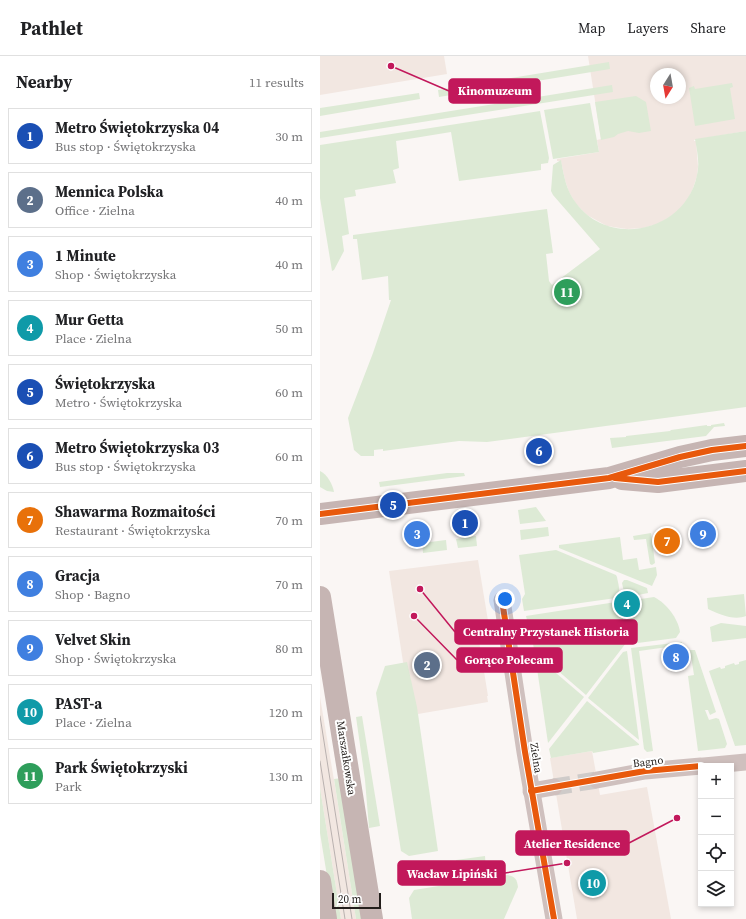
<!DOCTYPE html>
<html lang="en">
<head>
<meta charset="utf-8">
<style>
	body { margin:0; font-family:"Source Serif 4",serif; background:#f2f2f2; color:#202124 }
	.controls { position:absolute; right:12px; bottom:12px; display:grid; overflow:hidden; border-radius:0px; box-shadow:0 2px 6px #0003 }
	.controls button { width:36px; height:36px; display:grid; place-items:center; padding:0; border:0; border-bottom:1px solid #e0e0e0; background:#fff; color:#202124; font:20px sans-serif }
	.compass { position:absolute; left:330px; top:12px; width:36px; height:36px; border-radius:50%; background:#fff; box-shadow:0 2px 6px #0003; rotate:191deg }
	.scale { position:absolute; left:12px; bottom:10px; width:49px; box-sizing:border-box; padding-left:4px; border:2px solid #231e1b; border-top:0; font-size:11px; line-height:14px; white-space:nowrap; color:#231e1b; -webkit-text-stroke:3px #fff; paint-order:stroke }
	.you { position:absolute; left:185px; top:543px; width:14px; height:14px; margin:-10px; border:3px solid #fff; border-radius:50%; background:#1a73e8; box-shadow:0 0 0 6px #1a73e833 }
	.badge { display:grid; place-items:center; width:26px; height:26px; border-radius:50%; background:#6e6a67; color:#fff; font-size:13px; font-weight:700 }
	.pin { position:absolute; translate:-50% -50%; border:2px solid #fff; box-shadow:0 1px 4px #0006 }
	.list { margin:0; padding:0; list-style:none }
	h2 { display:flex; justify-content:space-between; align-items:center; height:52px; margin:0; padding:0 16px; font-size:17px }
	h2 small { font-size:13px; font-weight:400; color:#757577 }
	.list li { display:grid; grid-template-columns:26px 1fr auto; gap:12px; align-items:center; box-sizing:border-box; height:56px; margin:0 8px 8px; padding:0 8px; border:1px solid #e0e0e0; border-radius:0px }
	.list b { display:block; font-size:15px; white-space:nowrap }
	.list p { margin:0; font-size:13px; white-space:nowrap; color:#757577 }
	.list em { font-size:13px; font-style:normal; color:#757577 }
	.icon { flex:none; width:22px; height:22px; fill:none; stroke:currentColor; stroke-width:2; stroke-linecap:round; stroke-linejoin:round }
	.map { position:relative; flex:none; width:426px; height:863px; overflow:hidden }
	header { display:flex; align-items:center; gap:24px; box-sizing:border-box; height:56px; padding:0 20px; background:#fff; border-bottom:1px solid #e0e0e0 }
	header strong { font-size:19px }
	nav { display:flex; gap:22px; margin-inline-start:auto; font-size:14px }
	main { display:flex }
	aside { flex:1; background:#fff }
	.map>svg:first-child { display:block }
</style>
</head>
<body>
<header>
<strong>Pathlet</strong>
<nav><a>Map</a><a>Layers</a><a>Share</a></nav>
</header>
<main>
<aside>
<h2>Nearby<small>11 results</small></h2>
<ul class="list">
<li><span class="badge" style="background:#1a4fb4">1</span><div><b>Metro Świętokrzyska 04</b><p>Bus stop · Świętokrzyska</p></div><em>30 m</em></li>
<li><span class="badge" style="background:#5c6f8a">2</span><div><b>Mennica Polska</b><p>Office · Zielna</p></div><em>40 m</em></li>
<li><span class="badge" style="background:#3f7fe0">3</span><div><b>1 Minute</b><p>Shop · Świętokrzyska</p></div><em>40 m</em></li>
<li><span class="badge" style="background:#0f9aa8">4</span><div><b>Mur Getta</b><p>Place · Zielna</p></div><em>50 m</em></li>
<li><span class="badge" style="background:#1a4fb4">5</span><div><b>Świętokrzyska</b><p>Metro · Świętokrzyska</p></div><em>60 m</em></li>
<li><span class="badge" style="background:#1a4fb4">6</span><div><b>Metro Świętokrzyska 03</b><p>Bus stop · Świętokrzyska</p></div><em>60 m</em></li>
<li><span class="badge" style="background:#e8710a">7</span><div><b>Shawarma Rozmaitości</b><p>Restaurant · Świętokrzyska</p></div><em>70 m</em></li>
<li><span class="badge" style="background:#3f7fe0">8</span><div><b>Gracja</b><p>Shop · Bagno</p></div><em>70 m</em></li>
<li><span class="badge" style="background:#3f7fe0">9</span><div><b>Velvet Skin</b><p>Shop · Świętokrzyska</p></div><em>80 m</em></li>
<li><span class="badge" style="background:#0f9aa8">10</span><div><b>PAST-a</b><p>Place · Zielna</p></div><em>120 m</em></li>
<li><span class="badge" style="background:#2e9e5b">11</span><div><b>Park Świętokrzyski</b><p>Park</p></div><em>130 m</em></li>
</ul>
</aside>
<div class="map">
<svg width="426" height="863" viewBox="0 0 426 863">
	<rect width="100%" height="100%" fill="#faf6f4"/>
	<g fill="#f2e7e1" fill-rule="evenodd">
		<path d="M0 0H124L127 18 0 39Z"/>
		<path d="M268 0H426V75L374 84V85H376L378 111 377 120 372 135 366 146 356 157 338 168 323 172 307 173 287 170 267 159 256 148 249 136 245 124 241 105H237V103L279 96 277 84 281 83ZM336 18H360V42H336Z"/>
		<path d="M158 504 171 583 159 585 168 640H167L168 646 98 658 83 606 69 515Z"/>
		<path d="M0 641 15 730 36 863H21L0 732Z"/>
		<path d="M272 695 280 739 327 731 351 863H257L230 702Z"/>
	</g>
	<g fill="#ddead5">
		<path d="M289 6 290 13 119 41 118 34Z"/>
		<path d="M412 27 413 31 410 32 415 63 375 70 369 32 374 30 375 33Z"/>
		<path d="M292 29 293 36 0 82V76Z"/>
		<path d="M99 37 100 43 0 60V52Z"/>
		<path d="M316 40 326 46 331 75 319 77 308 75 298 78 294 81 281 84 275 46Z"/>
		<path d="M270 47 279 96 233 103 224 54Z"/>
		<path d="M220 55 229 102 228 107 221 108V114L139 125 131 76 76 85 79 112 73 114 76 127 35 134 36 140 24 142 29 178 22 180 24 195 14 214 12 215 0 142V89Z"/>
		<path d="M426 75V351L167 386 139 385 63 395V393L54 394V400H41L34 394 28 362 53 297 71 244H69L68 220 42 224 37 183H33V179L227 153 233 197 226 198 229 225 232 229 280 193 233 139 231 135 233 109 241 104C244 120 246 134 256 147 290 193 366 175 377 119 380 107 377 95 375 83Z"/>
		<path d="M404 367 405 370 394 371 386 380 292 392 290 382 306 381V380L350 375 351 374 387 369V370H391V369Z"/>
		<path d="M0 415C7 418 13 429 14 436L7 435 0 431Z"/>
		<path d="M127 417H144L145 420 60 431 59 426Z"/>
		<path d="M216 451 226 465 200 468 198 454Z"/>
		<path d="M228 471 229 480 201 484 200 474Z"/>
		<path d="M331 477 335 507 332 509 330 508 326 483 314 484 313 480Z"/>
		<path d="M156 480 157 490 138 492 136 483Z"/>
		<path d="M300 481 303 504 317 502 319 514 336 511 337 519 332 530 239 492V489Z"/>
		<path d="M126 484 127 494 103 497 102 487Z"/>
		<path d="M236 494 296 519 297 521C298 528 302 537 296 542L204 555 202 543 205 538 199 499Z"/>
		<path d="M304 524H307L327 532 328 537 308 541H305L302 527Z"/>
		<path d="M424 538 426 560C414 565 399 558 388 553L387 542Z"/>
		<path d="M334 541C346 547 358 562 360 576L356 582 310 588 305 547 307 545Z"/>
		<path d="M296 546 301 549 306 587 266 639 214 594 210 568 207 564 206 560Z"/>
		<path d="M401 567 426 570V582L392 586 390 571Z"/>
		<path d="M362 586V589L319 595 333 695 327 696 324 693 311 592Z"/>
		<path d="M370 594H375L396 656 390 659 388 654H385L389 664 396 662 399 663 407 688 405 692 378 695 368 620 374 619Z"/>
		<path d="M307 595 319 684 268 642 303 596Z"/>
		<path d="M215 599 264 641 228 687Z"/>
		<path d="M426 604V689L415 690 389 615 400 611 401 613 405 612V610L414 607 415 609 419 608V606Z"/>
		<path d="M87 606 97 651 118 795 89 800 81 795 56 637 65 610Z"/>
		<path d="M267 645 319 688V689L273 697 272 695 231 702 229 693Z"/>
		<path d="M42 660 60 770 49 772 45 724 36 661Z"/>
		<path d="M22 722 45 863H36L14 723Z"/>
		<path d="M0 732 21 863H14L0 777Z"/>
		<path d="M165 800 166 814 139 818 136 804Z"/>
		<path d="M187 819C195 820 197 823 198 831L184 863H92L89 842 94 834Z"/>
	</g>
	<g fill="none" stroke-linecap="round" stroke-linejoin="round">
		<path stroke="#cfcbc9" stroke-width="17" stroke-dasharray="17 8" stroke-linecap="butt" d="M234 731 277 724"/>
		<g stroke="#cfc0be" stroke-width="17">
			<path d="M182 544 205 696 234 863"/>
			<path d="M384 710 426 706"/>
			<path d="M277 724 325 715 381 710"/>
			<path d="M211 735 234 731"/>
		</g>
		<g stroke="#c6b5b3" stroke-width="22">
			<path d="M302 423 338 426 426 415"/>
			<path d="M0 458 289 422 360 401 392 394 426 390"/>
			<path d="M0 541 52 863"/>
			<path d="M0 825 6 863"/>
		</g>
		<g stroke="#b9b1af" stroke-width="1">
			<path d="M0 660 32 863"/>
			<path d="M0 705 25 863"/>
		</g>
		<defs>
			<g id="cycleway">
				<path d="M295 422 338 426 426 415"/>
				<path d="M0 458 289 422 360 401 392 394 426 390"/>
				<path d="M182 544 205 696 234 863"/>
				<path d="M211 735 325 715 381 710"/>
			</g>
		</defs>
		<use href="#cycleway" stroke="#fff" stroke-width="8"/>
		<use href="#cycleway" stroke="#e8590c" stroke-width="6"/>
	</g>
	<g text-anchor="middle" dominant-baseline="central" stroke-width="4" stroke-linejoin="round" paint-order="stroke">
		<g font-size="11" fill="#231e1b" stroke="#fff">
			<text transform="translate(26 702) rotate(81)">Marszałkowska</text>
			<text transform="translate(216 702) rotate(81)">Zielna</text>
			<text transform="translate(328 706) rotate(-7)">Bagno</text>
		</g>
	</g>
	<path fill="none" stroke="#c2185b" stroke-width="1.5" d="M71 10L129 35M100 533L135 576M94 560L137 604M357 762L309 787M247 807L185 817"/>
	<g fill="#c2185b" stroke="#fff" stroke-width="1.5">
		<circle cx="71" cy="10" r="4"/>
		<circle cx="100" cy="533" r="4"/>
		<circle cx="94" cy="560" r="4"/>
		<circle cx="357" cy="762" r="4"/>
		<circle cx="247" cy="807" r="4"/>
	</g>
	<g fill="#c2185b" stroke="#c2185b" stroke-width="1.5">
		<rect x="129" y="23" width="91" height="24" rx="4"/>
		<rect x="135" y="564" width="182" height="24" rx="4"/>
		<rect x="137" y="592" width="105" height="24" rx="4"/>
		<rect x="196" y="775" width="113" height="24" rx="4"/>
		<rect x="78" y="805" width="107" height="24" rx="4"/>
	</g>
	<g font-size="12" text-anchor="middle" font-weight="bold" fill="#fff">
		<text x="175" y="39">Kinomuzeum</text>
		<text x="226" y="580">Centralny Przystanek Historia</text>
		<text x="189" y="608">Gorąco Polecam</text>
		<text x="252" y="792">Atelier Residence</text>
		<text x="132" y="822">Wacław Lipiński</text>
	</g>
</svg>
<div class="controls">
<button>+</button>
<button>−</button>
<button><svg class="icon" aria-label="locate" viewBox="0 0 24 24"><circle cx="12" cy="12" r="6"/><path d="M12 2v4M12 18v4M2 12h4M18 12h4"/></svg></button>
<button><svg class="icon" aria-label="layers" viewBox="0 0 24 24"><path d="M12 4l9 5-9 5-9-5zM3 14l9 5 9-5"/></svg></button>
</div>
<svg class="compass" viewBox="-18 -18 36 36"><path d="M0-13l5 13h-10z" fill="#e53935"/><path d="M0 13l5-13h-10z" fill="#757577"/></svg>
<div class="scale">20 m</div>
<div class="you"></div>
<div class="pin badge" style="left:145px;top:467px;background:#1a4fb4">1</div>
<div class="pin badge" style="left:107px;top:609px;background:#5c6f8a">2</div>
<div class="pin badge" style="left:97px;top:478px;background:#3f7fe0">3</div>
<div class="pin badge" style="left:307px;top:548px;background:#0f9aa8">4</div>
<div class="pin badge" style="left:73px;top:449px;background:#1a4fb4">5</div>
<div class="pin badge" style="left:219px;top:395px;background:#1a4fb4">6</div>
<div class="pin badge" style="left:347px;top:485px;background:#e8710a">7</div>
<div class="pin badge" style="left:356px;top:601px;background:#3f7fe0">8</div>
<div class="pin badge" style="left:383px;top:478px;background:#3f7fe0">9</div>
<div class="pin badge" style="left:273px;top:827px;background:#0f9aa8">10</div>
<div class="pin badge" style="left:247px;top:236px;background:#2e9e5b">11</div>
</div>
</main>
</body>
</html>
